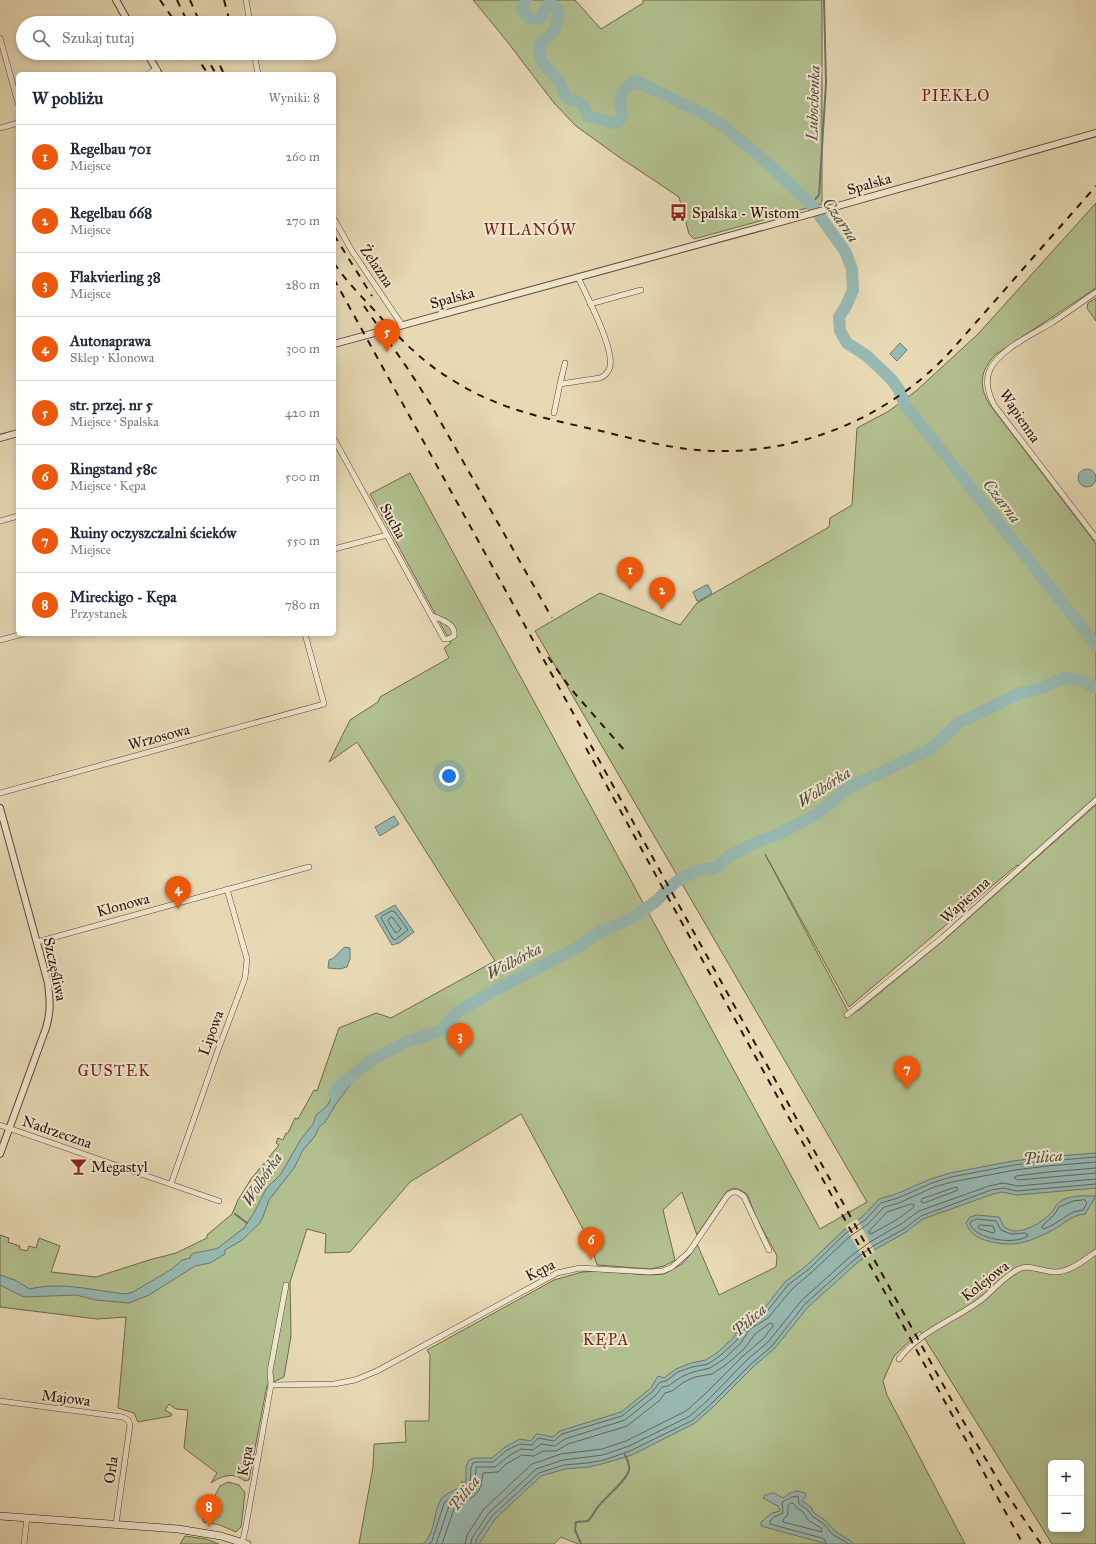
<!DOCTYPE html>
<html lang="pl">
<head>
<meta charset="utf-8">
<style>
	body { margin:0; font-family:"IM FELL Great Primer",serif; background:#f6f6f7; color:#1f2937 }
	.controls { position:absolute; right:12px; bottom:12px; display:grid; overflow:hidden; border-radius:6px; box-shadow:0 2px 6px #0003 }
	.controls button { width:36px; height:36px; display:grid; place-items:center; padding:0; border:0; border-bottom:1px solid #e0e1e3; background:#fff; color:#1f2937; font:20px sans-serif }
	.you { position:absolute; left:449px; top:776px; width:14px; height:14px; margin:-10px; border:3px solid #fff; border-radius:50%; background:#1a73e8; box-shadow:0 0 0 6px #1a73e833 }
	.badge { display:grid; place-items:center; width:26px; height:26px; border-radius:50%; background:#ea580c; color:#fff; font-size:13px; font-weight:700 }
	.pin { position:absolute; translate:-50% -33px; filter:drop-shadow(0 1px 2px #0008) }
	.pin::after { content:''; position:absolute; top:21px; width:14px; height:12px; background:inherit; clip-path:polygon(0 0,100% 0,50% 100%) }
	.list { margin:0; padding:0; list-style:none }
	h2 { display:flex; justify-content:space-between; align-items:center; height:52px; margin:0; padding:0 16px; font-size:17px }
	h2 small { font-size:13px; font-weight:400; color:#747a83 }
	.list li { display:grid; grid-template-columns:26px 1fr auto; gap:12px; align-items:center; box-sizing:border-box; height:64px; padding:0 16px; border-top:1px solid #e0e1e3 }
	.list b { display:block; font-size:15px; white-space:nowrap }
	.list p { margin:0; font-size:13px; white-space:nowrap; color:#747a83 }
	.list em { font-size:13px; font-style:normal; color:#747a83 }
	.icon { flex:none; width:22px; height:22px; fill:none; stroke:currentColor; stroke-width:2; stroke-linecap:round; stroke-linejoin:round }
	.map { position:relative; flex:none; width:1096px; height:1544px; overflow:hidden }
	.search { position:absolute; background:#fff; box-shadow:0 2px 6px #0003; left:16px; top:16px; width:320px; height:44px; display:flex; align-items:center; gap:10px; box-sizing:border-box; padding:0 14px; border-radius:22px; color:#747a83; font-size:15px }
	.panel { position:absolute; background:#fff; box-shadow:0 2px 6px #0003; left:16px; top:72px; width:320px; height:564px; border-radius:6px }
	.map>svg:first-child { display:block }
</style>
</head>
<body>
<div class="map">
<svg width="1096" height="1544" viewBox="0 0 1096 1544">
	<rect width="100%" height="100%" fill="#e6d9b4"/>
	<filter id="stains"><feTurbulence type="fractalNoise" baseFrequency=".005" numOctaves="4"/><feColorMatrix values="0 0 0 0 .2 0 0 0 0 .09 0 0 0 0 .02 0 0 0 .5 -.17"/></filter>
	<radialGradient id="worn" r=".72"><stop offset=".6" stop-color="#630" stop-opacity="0"/><stop offset="1" stop-color="#630" stop-opacity=".3"/></radialGradient>
	<g fill="#b2c08f" stroke="#70694a" fill-rule="evenodd">
		<path d="M473 0H575L601 29 643 3V0H822V204L694 239 689 234 679 197 619 157 576 126 554 103 506 40Z"/>
		<path d="M1096 203V288L995 355C980 371 978 386 990 405L1096 544V798L1019 867 1017 865 849 1007 765 854 850 1015 859 1010 945 939 1096 805V1544H1052L920 1331 894 1356 883 1381 887 1395 965 1544H578L561 1537 554 1544H359L373 1467 374 1444 406 1442 405 1421H429L430 1355 427 1350 554 1280 582 1272 597 1271 651 1275 664 1274 682 1264 691 1254 697 1244 719 1295 776 1267 777 1256 756 1217 747 1194 742 1191 735 1188 727 1191 697 1235 682 1192 663 1210 675 1260 664 1266 651 1269 597 1265 590 1242 521 1114 410 1182 350 1252 325 1253 326 1234 307 1229 290 1282 291 1336 284 1377 267 1385 249 1480 245 1481C233 1472 223 1475 211 1483L217 1473 184 1448 188 1410 176 1409 169 1404 165 1410 172 1414 171 1416 138 1422 134 1413 118 1408 126 1317 97 1319 0 1307V1235L9 1238 8 1242 20 1246 19 1249 27 1251 29 1246 36 1248 39 1238 60 1246 51 1272 96 1277 149 1260 176 1253 207 1238V1235L232 1214 238 1200 251 1179 279 1145 276 1143 278 1138 283 1140 286 1133H288L295 1118 298 1119 314 1090 317 1091 339 1028 376 1013 391 1018 495 961 357 742 329 762 350 720 378 702 380 697 449 658 444 648 451 643 370 494 410 473 820 1229 867 1202 535 631 600 593 680 625 697 603 829 527 830 518 852 505 857 428 889 411 916 391 978 334ZM1051 1463H1081V1529H1051Z"/>
		<path d="M1096 298V321L1087 308 1088 303Z"/>
		<path d="M228 1482 239 1485 245 1493 241 1527 236 1532 220 1525 203 1522V1518L220 1486Z"/>
		<path d="M185 1536 206 1539 219 1544H180Z"/>
	</g>
	<g fill="#97b9b2" stroke="#6d766d">
		<path d="M900 343 907 350 897 361 890 354Z"/>
		<circle cx="1087" cy="478" r="9"/>
		<path d="M706 585H708L712 593 699 601H697L693 592Z"/>
		<path d="M394 816 399 824 380 836 375 827Z"/>
		<path d="M395 905 414 932 399 943 392 945 375 916Z"/>
		<path d="M345 947 350 948V959L347 967 340 969 328 968 329 960C336 958 339 951 345 947Z"/>
		<path d="M341 1080 350 1085 336 1104 325 1122 319 1127 315 1136 303 1150 294 1168 269 1200 263 1217 259 1224 242 1240 225 1250V1254L210 1263 195 1266 149 1295 129 1303 96 1300 76 1295 24 1297 0 1285V1275L15 1280 30 1289C61 1281 95 1291 126 1294L133 1292 172 1269 182 1260 190 1258 191 1255 194 1253 211 1250 218 1248 244 1228 255 1211 266 1189 281 1174 301 1139 313 1124 316 1115 327 1106 334 1093 335 1086Z"/>
		<path d="M1096 1153V1188L1017 1195 1002 1192 993 1194 923 1219 906 1232 876 1249 857 1263 808 1307 775 1348 753 1367 714 1406 695 1423 632 1455 605 1463 589 1467 565 1469 541 1476 495 1519 479 1544H423C435 1534 433 1515 440 1501 444 1493 456 1491 462 1485L461 1482H466V1467L469 1460 475 1458H492L505 1447 520 1439 531 1441 536 1434C542 1434 547 1436 553 1437L560 1431 621 1412 651 1388 658 1376 664 1378 676 1369 691 1363 706 1360 718 1352 733 1338 744 1322 762 1311 785 1282 806 1266 844 1230 862 1217 879 1199 896 1194 931 1179 950 1173 1013 1161 1046 1157Z"/>
		<path d="M1096 1196 1085 1214C1069 1216 1066 1223 1053 1230 1029 1242 1015 1248 988 1241 977 1238 970 1234 966 1223L970 1217 977 1215 999 1217 1004 1227C1007 1228 1010 1230 1013 1231 1025 1232 1041 1223 1050 1214 1056 1208 1055 1203 1065 1199 1074 1195 1086 1196 1096 1196Z"/>
		<path d="M797 1491 805 1493 806 1496 802 1501 810 1506 814 1513 826 1521 835 1531 851 1541 853 1544H827L761 1526V1522L772 1513 780 1511 778 1506 763 1498 765 1495 774 1493 783 1498 790 1493Z"/>
	</g>
	<path fill="#e6d9b4" d="M857 1219 875 1252 864 1260 845 1226Z"/>
	<g fill="none" stroke-linecap="round" stroke-linejoin="round">
		<g stroke="#63665c" stroke-width="1">
			<path d="M392 911 395 912 408 930 395 940 393 939 381 918 382 916Z"/>
			<path d="M391 917 393 918 401 929 397 933 395 932 388 921Z"/>
			<path d="M1096 1168 1048 1172 1016 1176 1014 1178 1018 1180 1096 1173"/>
			<path d="M953 1188 957 1187 958 1190 924 1203 921 1202 922 1199Z"/>
			<path d="M1085 1200 1087 1203 1083 1210 1073 1212 1051 1226 1044 1229 1042 1228V1226L1054 1215 1059 1207 1073 1201Z"/>
			<path d="M912 1204 914 1205V1207L898 1219 871 1234 869 1233V1231L887 1212Z"/>
			<path d="M977 1219 996 1221 1001 1230 1011 1234 1026 1233 1028 1236C1015 1245 976 1240 970 1224L972 1221Z"/>
			<path d="M980 1225 993 1226 995 1232 993 1233 980 1229 978 1227Z"/>
			<path d="M791 1503H793L797 1508 803 1512 808 1520 821 1528 822 1532 783 1522V1520L788 1514V1506Z"/>
			<path d="M429 1544 432 1541 444 1503 453 1496 460 1493 470 1483 471 1468 473 1463 477 1462H493L507 1450 520 1444 532 1445 538 1438 554 1441 562 1434 622 1416 653 1391 660 1382 666 1381 678 1372 692 1367 708 1364 721 1355 736 1341 747 1326 765 1314 788 1285 809 1269 846 1233 865 1220 881 1203 898 1198 932 1183 951 1177 1014 1165 1047 1161 1096 1157"/>
			<path d="M436 1544 449 1506 455 1500 463 1497 475 1485 476 1467H495L510 1455 521 1449 533 1450 541 1444 555 1446 565 1439 625 1420 656 1395 662 1387 668 1386 681 1377 693 1372 710 1368 724 1359 740 1344 750 1329 768 1318 792 1289 812 1272 849 1237 868 1224 884 1207 899 1203 934 1187 952 1182 1015 1170 1047 1166 1096 1162"/>
			<path d="M442 1544 454 1509C462 1502 477 1498 481 1486 482 1481 482 1477 483 1473L498 1472 506 1464 522 1455 534 1456 543 1451H556L568 1444 627 1426 660 1400 665 1393 672 1391 684 1382 695 1377 712 1374 727 1364 744 1349 755 1334 770 1323 773 1324V1326L764 1338 743 1356 704 1395 686 1411 626 1441 602 1449 561 1454 532 1464 484 1509 467 1535 465 1544"/>
			<path d="M471 1544 472 1538 489 1513 536 1469 563 1460 603 1455 629 1446 690 1416 708 1400 747 1360 768 1342 802 1300 851 1256 870 1242 901 1224 919 1211 989 1186 1003 1183 1018 1186 1096 1179"/>
			<path d="M476 1544V1540L492 1516 539 1473 564 1465 588 1463 604 1460 630 1451 693 1420 712 1403 751 1364 772 1346 805 1304 854 1260 873 1246 904 1229 921 1216 991 1190 1003 1188 1017 1191 1096 1184"/>
			<path d="M826 1544 825 1540 822 1538 770 1524V1521L774 1517 783 1513 782 1502 792 1497 798 1496 799 1504 807 1509 812 1516 824 1524 832 1534 849 1544"/>
		</g>
		<g stroke="#6d766d" stroke-width="2">
			<path d="M811 204 819 195 826 83 824 0"/>
			<path d="M235 1214 247 1223"/>
			<path d="M581 1544 575 1530 576 1522 588 1521C592 1517 594 1512 597 1508 605 1497 626 1482 629 1470 630 1465 627 1459 625 1455"/>
		</g>
		<g stroke="#97b9b2" stroke-width="12">
			<path d="M526 0 522 10C526 18 531 20 539 19L542 16 546 6 552 5 556 7 559 14C554 28 558 34 541 41 533 62 551 68 560 84 562 88 564 94 567 98 570 102 576 99 580 103 584 106 586 112 588 116 593 118 596 118 601 119 605 120 608 124 613 123 627 123 620 106 620 100 621 90 629 85 636 81L702 113 722 125 767 163 811 204 845 251 852 269 853 290 846 306 839 317 840 331 847 343 867 356 892 380 899 390 905 405 1096 645"/>
			<path d="M334 1094 337 1088 373 1059 406 1042 440 1031 458 1012 493 991 578 947 600 932 632 918 655 902 677 881 686 876 703 869H711L717 867 729 856 757 842 779 834 817 814 846 789 932 748 957 724 1020 693 1043 688 1063 678 1081 680 1096 688"/>
		</g>
		<defs>
			<g id="minor">
				<path d="M246 0 250 23"/>
				<path d="M0 38 18 103"/>
				<path d="M254 53 258 74"/>
				<path d="M148 74 157 69"/>
				<path d="M0 128 18 123"/>
				<path d="M334 219 352 251 402 325"/>
				<path d="M1096 292C1082 302 1068 312 1053 322 1035 333 996 351 989 372 985 383 989 395 994 405L1096 538"/>
				<path d="M590 304 641 290"/>
				<path d="M560 384 565 363"/>
				<path d="M554 413 560 384 600 378C605 376 608 373 610 367 614 347 587 297 578 277"/>
				<path d="M334 439 444 639H448L454 636C456 623 441 620 431 615"/>
				<path d="M0 521 18 516"/>
				<path d="M334 549 387 535"/>
				<path d="M0 640 23 634"/>
				<path d="M0 793 324 704 305 634"/>
				<path d="M37 942 309 867"/>
				<path d="M847 1015 943 937 1096 800"/>
				<path d="M0 1125 219 1201"/>
				<path d="M171 1184 218 1050 245 978 247 959 227 889"/>
				<path d="M899 1359C919 1332 954 1320 981 1300 993 1291 1004 1276 1019 1269 1030 1264 1043 1272 1055 1272 1070 1272 1084 1260 1096 1252"/>
				<path d="M271 1385 334 1384 355 1380 377 1371 557 1273 580 1268 650 1272 663 1271 672 1267 689 1252 727 1196C733 1190 738 1191 744 1197L769 1250"/>
				<path d="M0 1401 123 1417 128 1420 130 1425 116 1524"/>
				<path d="M242 1542 245 1531 271 1385 270 1371 286 1285"/>
				<path d="M24 1544 27 1518"/>
			</g>
			<g id="tertiary">
				<path d="M116 0 129 23"/>
				<path d="M147 53 159 74"/>
				<path d="M334 344 806 215 1096 133"/>
				<path d="M0 438 18 433"/>
				<path d="M0 808 48 983C50 1001 51 1011 46 1028L0 1154"/>
			</g>
			<path id="secondary" d="M0 1516 178 1529 221 1536 247 1544"/>
		</defs>
		<use href="#minor" stroke="#5d4432" stroke-width="6"/>
		<use href="#tertiary" stroke="#5d4432" stroke-width="8"/>
		<use href="#secondary" stroke="#2f1206" stroke-width="8"/>
		<use href="#minor" stroke="#efe6ce" stroke-width="5"/>
		<use href="#tertiary" stroke="#efe6ce" stroke-width="6"/>
		<use href="#secondary" stroke="#efe6ce" stroke-width="7"/>
		<g stroke="#2f1206" stroke-width="2" stroke-dasharray="7 7" stroke-linecap="butt">
			<path d="M160 0 176 23"/>
			<path d="M177 0 188 23"/>
			<path d="M190 0 200 23"/>
			<path d="M224 0 230 23"/>
			<path d="M194 53 208 74"/>
			<path d="M204 53 216 74"/>
			<path d="M214 53 224 74"/>
			<path d="M334 235 372 296"/>
			<path d="M334 263C346 281 361 296 375 311 399 338 423 363 454 381 498 409 547 419 597 430 630 438 664 447 697 450 791 458 885 421 949 353L1096 186"/>
			<path d="M334 279 962 1419 1004 1490 1041 1544"/>
			<path d="M364 306 410 372 431 405 552 618"/>
			<path d="M548 657 571 689 625 751"/>
			<path d="M586 748 1023 1544"/>
		</g>
	</g>
	<defs>
		<symbol id="bus-bare" viewBox="-9 -9 18 18"><path d="M-5-6H5V4H4V6H2V4H-2V6H-4V4H-5ZM-3.5-4V0h7V-4ZM-3.5 1.2v1.5H-2V1.2ZM2 1.2v1.5H3.5V1.2Z" fill="#8f2418" stroke="#efe6ce" stroke-width="2.5" paint-order="stroke"/></symbol>
		<symbol id="bar-bare" viewBox="-9 -9 18 18"><path d="M-6-5H6L.8 .8V4.5H3.5V6h-7V4.5H-.8V.8Z" fill="#8f2418" stroke="#efe6ce" stroke-width="2.5" paint-order="stroke"/></symbol>
	</defs>
	<g fill-rule="evenodd">
		<use href="#bus-bare" x="666" y="200" width="25" height="25"/>
		<use href="#bar-bare" x="66" y="1154" width="25" height="25"/>
	</g>
	<g text-anchor="middle" dominant-baseline="central" stroke-width="4" stroke-linejoin="round" paint-order="stroke">
		<g font-size="15" fill="#2f1206" stroke="#efe6ce">
			<text transform="translate(869 184) rotate(-16)">Spalska</text>
			<text transform="translate(377 266) rotate(56)">Żelazna</text>
			<text transform="translate(452 298) rotate(-15)">Spalska</text>
			<text transform="translate(1020 416) rotate(56)">Wapienna</text>
			<text transform="translate(393 521) rotate(61)">Sucha</text>
			<text transform="translate(159 737) rotate(-15)">Wrzosowa</text>
			<text transform="translate(965 900) rotate(-42)">Wapienna</text>
			<text transform="translate(123 905) rotate(-15)">Klonowa</text>
			<text transform="translate(55 969) rotate(78)">Szczęśliwa</text>
			<text transform="translate(211 1033) rotate(-70)">Lipowa</text>
			<text transform="translate(57 1132) rotate(19)">Nadrzeczna</text>
			<text transform="translate(540 1270) rotate(-26)">Kępa</text>
			<text transform="translate(985 1281) rotate(-38)">Kolejowa</text>
			<text transform="translate(66 1398) rotate(7)">Majowa</text>
			<text transform="translate(245 1461) rotate(-79)">Kępa</text>
			<text transform="translate(111 1470) rotate(-82)">Orla</text>
		</g>
		<g font-size="15" fill="#2f1206" stroke="#efe6ce" text-anchor="start">
			<text x="692" y="213">Spalska - Wistom</text>
			<text x="91" y="1167">Megastyl</text>
		</g>
		<g font-size="16" letter-spacing="1" fill="#7a1f14" stroke="#efe6ce">
			<text x="956" y="95">PIEKŁO</text>
			<text x="530" y="229">WILANÓW</text>
			<text x="114" y="1070">GUSTEK</text>
			<text x="606" y="1339">KĘPA</text>
		</g>
		<g font-size="16" font-style="italic" fill="#534c42" stroke="#efe6ce">
			<text transform="translate(813 103) rotate(-88)">Lubochenka</text>
			<text transform="translate(841 220) rotate(55)">Czarna</text>
			<text transform="translate(1002 501) rotate(52)">Czarna</text>
			<text transform="translate(824 787) rotate(-33)">Wolbórka</text>
			<text transform="translate(514 961) rotate(-28)">Wolbórka</text>
			<text transform="translate(1043 1157) rotate(-6)">Pilica</text>
			<text transform="translate(262 1179) rotate(-57)">Wolbórka</text>
			<text transform="translate(749 1320) rotate(-42)">Pilica</text>
			<text transform="translate(464 1493) rotate(-52)">Pilica</text>
		</g>
	</g>
	<rect width="100%" height="100%" filter="url(#stains)"/>
	<rect width="100%" height="100%" fill="url(#worn)"/>
</svg>
<div class="controls">
<button>+</button>
<button>−</button>
</div>
<div class="you"></div>
<div class="pin badge" style="left:630px;top:590px">1</div>
<div class="pin badge" style="left:662px;top:610px">2</div>
<div class="pin badge" style="left:460px;top:1056px">3</div>
<div class="pin badge" style="left:178px;top:909px">4</div>
<div class="pin badge" style="left:387px;top:352px">5</div>
<div class="pin badge" style="left:591px;top:1260px">6</div>
<div class="pin badge" style="left:907px;top:1089px">7</div>
<div class="pin badge" style="left:209px;top:1527px">8</div>
<div class="search"><svg class="icon" aria-label="search" viewBox="0 0 24 24"><circle cx="10" cy="10" r="6"/><path d="M15 15l6 6"/></svg>Szukaj tutaj</div>
<section class="panel">
<h2>W pobliżu<small>Wyniki: 8</small></h2>
<ul class="list">
<li><span class="badge">1</span><div><b>Regelbau 701</b><p>Miejsce</p></div><em>260 m</em></li>
<li><span class="badge">2</span><div><b>Regelbau 668</b><p>Miejsce</p></div><em>270 m</em></li>
<li><span class="badge">3</span><div><b>Flakvierling 38</b><p>Miejsce</p></div><em>280 m</em></li>
<li><span class="badge">4</span><div><b>Autonaprawa</b><p>Sklep · Klonowa</p></div><em>300 m</em></li>
<li><span class="badge">5</span><div><b>str. przej. nr 5</b><p>Miejsce · Spalska</p></div><em>420 m</em></li>
<li><span class="badge">6</span><div><b>Ringstand 58c</b><p>Miejsce · Kępa</p></div><em>500 m</em></li>
<li><span class="badge">7</span><div><b>Ruiny oczyszczalni ścieków</b><p>Miejsce</p></div><em>550 m</em></li>
<li><span class="badge">8</span><div><b>Mireckigo - Kępa</b><p>Przystanek</p></div><em>780 m</em></li>
</ul>
</section>
</div>
</body>
</html>
